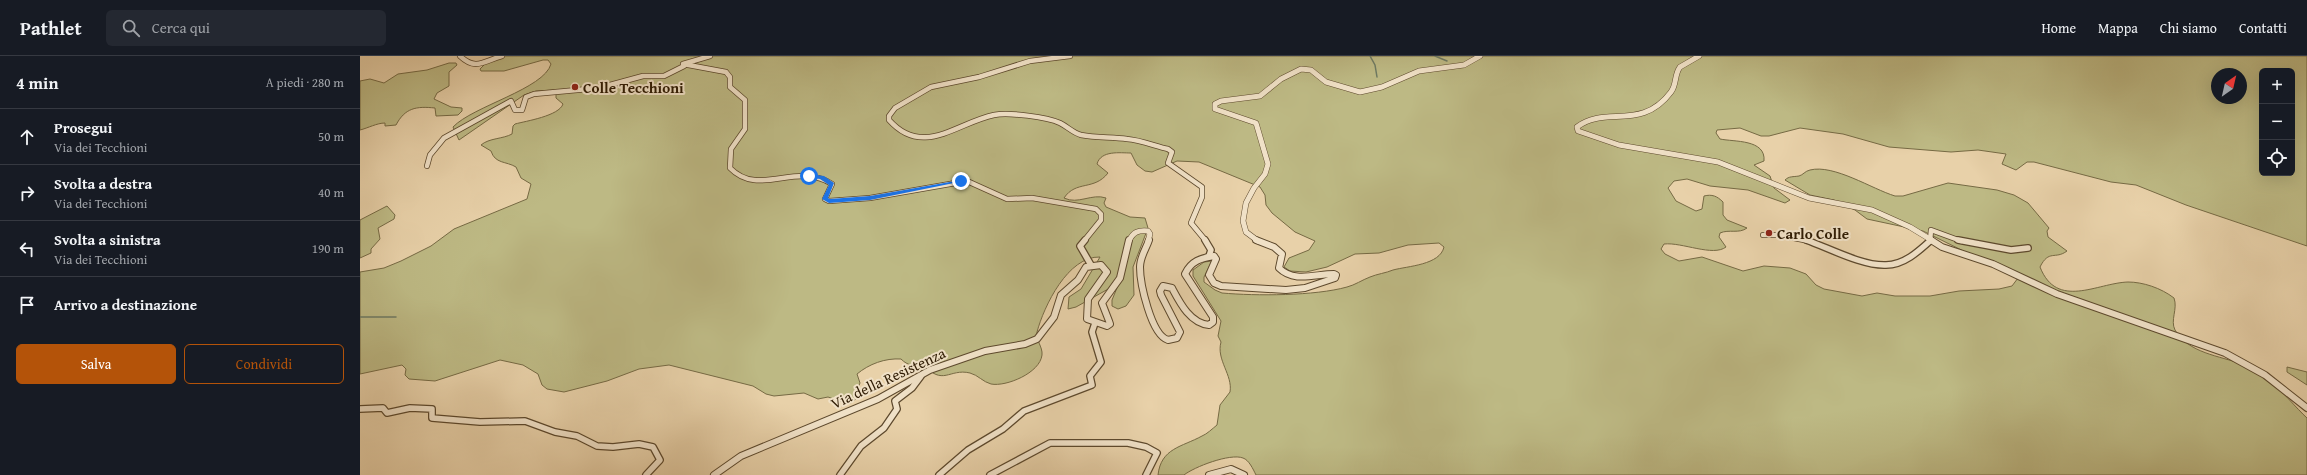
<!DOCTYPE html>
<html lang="it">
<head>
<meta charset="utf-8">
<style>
	body { margin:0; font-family:"Gentium Book Plus",serif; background:#242831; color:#f1f3f6 }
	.controls { position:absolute; right:12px; top:12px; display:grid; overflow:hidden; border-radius:6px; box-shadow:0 4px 16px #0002 }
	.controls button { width:36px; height:36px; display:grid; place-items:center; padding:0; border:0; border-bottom:1px solid #363941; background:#171b24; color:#f1f3f6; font:20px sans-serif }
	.compass { position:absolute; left:1851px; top:12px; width:36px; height:36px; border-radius:50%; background:#171b24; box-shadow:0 4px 16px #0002; rotate:34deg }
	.stop { position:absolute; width:12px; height:12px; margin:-9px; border:3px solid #1a73e8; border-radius:50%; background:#fff }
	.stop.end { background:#1a73e8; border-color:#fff; box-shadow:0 1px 4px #0008 }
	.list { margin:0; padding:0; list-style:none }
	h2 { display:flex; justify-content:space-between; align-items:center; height:52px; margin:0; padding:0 16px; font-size:17px }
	h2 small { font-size:13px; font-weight:400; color:#9ea1a6 }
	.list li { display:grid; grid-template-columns:26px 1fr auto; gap:12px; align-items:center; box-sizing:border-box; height:56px; padding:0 16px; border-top:1px solid #363941 }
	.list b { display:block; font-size:15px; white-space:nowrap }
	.list p { margin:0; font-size:13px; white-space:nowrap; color:#9ea1a6 }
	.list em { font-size:13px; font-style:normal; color:#9ea1a6 }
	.actions { display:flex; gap:8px; padding:12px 16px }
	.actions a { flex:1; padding:9px 0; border:1px solid #b45309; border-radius:6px; text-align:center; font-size:14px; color:#b45309 }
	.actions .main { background:#b45309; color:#fff }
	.icon { flex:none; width:22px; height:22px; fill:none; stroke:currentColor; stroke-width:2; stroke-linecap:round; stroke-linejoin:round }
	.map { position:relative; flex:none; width:1947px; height:419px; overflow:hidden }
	header { display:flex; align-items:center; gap:24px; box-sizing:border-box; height:56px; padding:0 20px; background:#171b24; border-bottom:1px solid #363941 }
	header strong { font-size:19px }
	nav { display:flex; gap:22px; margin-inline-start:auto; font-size:14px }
	.search { width:280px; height:36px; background:#242831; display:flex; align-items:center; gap:10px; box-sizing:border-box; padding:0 14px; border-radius:6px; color:#9ea1a6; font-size:15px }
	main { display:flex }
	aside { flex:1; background:#171b24 }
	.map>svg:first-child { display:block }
</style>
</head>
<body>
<header>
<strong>Pathlet</strong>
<div class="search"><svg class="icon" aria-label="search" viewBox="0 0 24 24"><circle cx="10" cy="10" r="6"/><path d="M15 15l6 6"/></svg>Cerca qui</div>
<nav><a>Home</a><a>Mappa</a><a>Chi siamo</a><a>Contatti</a></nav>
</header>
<main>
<aside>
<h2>4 min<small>A piedi · 280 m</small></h2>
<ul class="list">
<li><svg class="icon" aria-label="ahead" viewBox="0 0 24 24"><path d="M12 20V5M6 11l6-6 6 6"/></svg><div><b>Prosegui</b><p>Via dei Tecchioni</p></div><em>50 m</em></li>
<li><svg class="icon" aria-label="right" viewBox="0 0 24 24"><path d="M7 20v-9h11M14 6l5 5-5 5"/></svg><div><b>Svolta a destra</b><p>Via dei Tecchioni</p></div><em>40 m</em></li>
<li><svg class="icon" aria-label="left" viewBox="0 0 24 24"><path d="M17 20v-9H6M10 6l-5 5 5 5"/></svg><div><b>Svolta a sinistra</b><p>Via dei Tecchioni</p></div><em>190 m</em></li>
<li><svg class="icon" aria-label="arrive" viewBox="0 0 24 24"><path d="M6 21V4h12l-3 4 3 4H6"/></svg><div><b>Arrivo a destinazione</b></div></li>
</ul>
<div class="actions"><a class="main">Salva</a><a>Condividi</a></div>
</aside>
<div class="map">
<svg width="1947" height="419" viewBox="0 0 1947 419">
	<rect width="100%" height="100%" fill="#e8d1a9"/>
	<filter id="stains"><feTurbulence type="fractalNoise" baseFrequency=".005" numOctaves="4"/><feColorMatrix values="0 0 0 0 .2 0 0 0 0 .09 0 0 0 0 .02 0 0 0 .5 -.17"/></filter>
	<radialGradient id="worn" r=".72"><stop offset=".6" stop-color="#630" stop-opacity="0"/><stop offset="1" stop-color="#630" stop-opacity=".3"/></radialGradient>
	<g fill="#bdb984" stroke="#766a44" fill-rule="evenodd">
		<path d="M140 0H1947V190L1826 149 1776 129 1751 126 1674 106H1667L1656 114 1642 108 1646 98 1618 94 1591 96 1529 91 1483 78 1440 72 1409 80H1401L1380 72 1357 74 1356 77 1360 83C1374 86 1406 83 1404 105L1394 109 1410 120 1414 132 1430 144 1425 147 1388 134 1350 130 1327 123 1314 125 1308 132 1316 145 1336 155 1342 153 1344 140C1352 138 1357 140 1363 146V159L1367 164 1387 172C1379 178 1369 173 1360 177L1359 181 1366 191C1353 201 1322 186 1304 188L1301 193 1305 198 1319 205 1342 201 1383 215 1404 210 1430 212 1446 218 1456 229 1464 233 1502 240 1517 237 1535 240H1570L1599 235 1639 233 1652 230 1658 222 1563 175 1507 163 1495 154 1474 144 1450 139 1425 124C1429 120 1433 121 1439 120 1443 119 1445 115 1450 114 1474 108 1512 133 1535 140H1543L1588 127 1637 134 1654 139 1668 147 1689 172 1687 175 1688 181 1707 195C1695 204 1689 193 1680 211 1697 254 1737 227 1768 226 1783 226 1801 232 1814 242 1818 253 1810 264 1815 274 1828 297 1860 300 1882 308 1892 312 1901 320 1910 326 1920 332 1937 353 1947 362V419H896C893 413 889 404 883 402 870 397 834 411 824 419H798C801 392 822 391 842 380 847 378 852 373 857 369L860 349 870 336C873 319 856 304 861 286L858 280 861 265 833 220V214L844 206 852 205 844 221V226L855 234 862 237C896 240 955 240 987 231 995 229 1002 224 1010 221 1017 218 1026 217 1033 214 1048 210 1080 209 1084 191L1079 187 1048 189 1019 197 995 198 967 211 946 216 930 215 924 211 929 202 949 194 955 185 935 176 912 157 906 149 905 139 900 131 839 106 817 105 792 116 785 115 777 109 771 97C760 97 741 94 737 108L748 117C734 135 716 124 704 142 718 149 732 137 746 142L744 147 746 151 770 161 785 162 788 172 773 211 774 239 766 250 758 253 752 250V244L759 227 716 251 708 253 709 241 721 233 740 201C708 200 684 250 677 276 675 283 683 291 682 299 680 317 646 331 631 328 623 326 618 319 610 317 589 312 583 331 563 308 554 310 548 310 541 303 525 302 509 308 497 318L500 327 497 334 498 341 491 347 482 346 468 341 458 343 444 337 414 340 406 338 393 330 309 309 279 313 247 325 204 336 187 333 182 329 178 318 163 309 140 304 75 325 49 323 45 319 46 313 42 309 0 318V216L24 212 41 205 71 190 94 173 167 143 171 128 161 122 156 111C146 105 135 108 131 95L121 89C129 82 143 83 152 78L153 70 155 68C166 65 199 60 203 48L196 42V34L176 35 164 39 99 84 93 71C113 50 184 33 191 8L188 4H183L144 15H121L120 13 125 8ZM1902 15H1932V117H1902ZM1857 18H1881V42H1857Z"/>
		<path d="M89 7H96L97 9 89 16V30L77 37 74 43 91 51 102 52V55L98 59 76 60 75 52C56 50 45 52 36 69L25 70V67C17 67 8 72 0 74V25L10 23 24 27 38 18 67 14Z"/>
		<path d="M27 150 35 159 34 163 18 172 20 183 11 193V197L0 202V164Z"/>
		<path d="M1927 311 1947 316V329L1927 316Z"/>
	</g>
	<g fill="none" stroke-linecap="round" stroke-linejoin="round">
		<g stroke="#6e7a63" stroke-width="1.5">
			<path d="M1010 0 1015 9 1017 21"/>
			<path d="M1075 0 1087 5"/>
			<path d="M0 261H36"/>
		</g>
		<defs>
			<g id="minor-far1">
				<path d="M100 0C116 15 124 5 142 0"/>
				<path d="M350 0 323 8 366 16 370 21V31L385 44V73L371 93 370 112C399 142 436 105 472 128L465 143 469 145 510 142 607 125 647 143 672 142 736 153 741 158V164L724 185"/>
				<path d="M710 0 670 5 619 21 571 31 535 52 529 60V64C563 102 596 67 634 59 648 56 687 61 700 67 708 71 713 77 721 79 736 82 752 81 767 83 780 84 795 90 808 93L812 96 808 107 842 131V141L831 167 846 185"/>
				<path d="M67 110 70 99 84 82 151 45 155 54H162L166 41 174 38 239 32 283 20H304L324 10"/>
				<path d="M1403 179H1418L1449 185"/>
				<path d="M1570 185 1571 174 1601 185"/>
			</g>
			<g id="minor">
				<path d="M725 184 720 190 731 209"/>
				<path d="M845 184 851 194 849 200"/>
				<path d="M1446 184C1469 192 1502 210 1526 209 1544 209 1559 195 1571 184"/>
				<path d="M1598 184 1651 194 1668 192"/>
				<path d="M0 353 23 352 27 357 50 352 72 353V362L120 366 165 365 195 376 217 380 237 390 253 391 279 388 293 391 300 404 286 419"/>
				<path d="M480 419 501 390 524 372 537 353 535 345 552 332 561 320"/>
				<path d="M579 419 608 394 643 373 664 355 732 329 730 320 741 306 732 276 735 267"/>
				<path d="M630 419 690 387H768L786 391 797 397 786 419"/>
			</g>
			<g id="tertiary-far1">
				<path d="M1339 0 1320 11C1314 19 1317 28 1311 36 1281 76 1246 49 1217 71L1218 75 1259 89 1358 106 1449 142 1512 154 1550 171 1573 185"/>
				<path d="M769 185C773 176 778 174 788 175L790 178 788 185"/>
				<path d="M898 185 886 176 883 165 886 147 894 132 905 118 908 108 896 67 855 53V48L861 45 900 40 921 23 941 13 951 14 966 26 1000 36 1022 31 1059 15 1104 9 1120 0"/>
			</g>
			<g id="tertiary">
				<path d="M789 184C786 193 780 201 780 211 780 227 791 279 808 284L817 282 820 276 801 239 800 235 803 230 812 232C820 247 830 267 849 269L853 266V261L825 218C831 205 841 202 854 200L856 203 849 219 854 227 861 230 926 234 945 232 975 222 976 219 974 218C955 218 934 227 919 212L922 198 914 191 896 184"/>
				<path d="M1571 184 1582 191 1633 208 1697 238 1865 297 1905 319 1947 352"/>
				<path d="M354 419 381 400 518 343 570 314 625 295 665 288 677 283 694 261 701 239 718 224 726 211 741 209 747 216 728 243 727 263 747 270 750 268 749 265 742 247 760 222 769 184"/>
				<path d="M849 419 871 413 884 419"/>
			</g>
		</defs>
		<use href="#minor-far1" stroke="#5d492d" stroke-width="6"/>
		<use href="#minor" stroke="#5d492d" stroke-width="8"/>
		<use href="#tertiary-far1" stroke="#5d492d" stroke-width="6"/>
		<use href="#tertiary" stroke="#5d492d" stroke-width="8"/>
		<use href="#minor-far1" stroke="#f0e1c7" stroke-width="4.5"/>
		<use href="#minor" stroke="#f0e1c7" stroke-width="5.5"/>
		<use href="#tertiary-far1" stroke="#f0e1c7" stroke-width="5"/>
		<use href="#tertiary" stroke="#f0e1c7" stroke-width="6"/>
	</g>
	<path fill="#1a73e8" d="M449 118 464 120 474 127 468 142 470 143 510 140 601 124 604 125 510 144 469 147 462 143 469 129 460 123 447 121Z"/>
	<g fill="#8f2418" stroke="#f0e1c7" stroke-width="1.5">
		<circle cx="215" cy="31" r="4"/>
		<circle cx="1409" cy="177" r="4"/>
	</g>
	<g text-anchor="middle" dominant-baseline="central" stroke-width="4" stroke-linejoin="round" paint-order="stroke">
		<g font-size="15" font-weight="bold" fill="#2f1c04" stroke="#f0e1c7" text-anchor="start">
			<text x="223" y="31">Colle Tecchioni</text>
			<text x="1417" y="177">Carlo Colle</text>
		</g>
		<g font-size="15" fill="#2f1c04" stroke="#f0e1c7">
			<text transform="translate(528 322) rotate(-25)">Via della Resistenza</text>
		</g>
	</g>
	<rect width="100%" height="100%" filter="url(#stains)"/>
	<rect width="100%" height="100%" fill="url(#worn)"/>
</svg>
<div class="controls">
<button>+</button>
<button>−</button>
<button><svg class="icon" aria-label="locate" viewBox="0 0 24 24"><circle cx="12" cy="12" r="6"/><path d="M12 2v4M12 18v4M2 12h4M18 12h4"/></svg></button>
</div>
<svg class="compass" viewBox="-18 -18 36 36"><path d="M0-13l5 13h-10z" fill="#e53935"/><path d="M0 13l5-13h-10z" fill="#9ea1a6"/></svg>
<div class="stop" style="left:449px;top:120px"></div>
<div class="stop end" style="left:601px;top:125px"></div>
</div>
</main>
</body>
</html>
